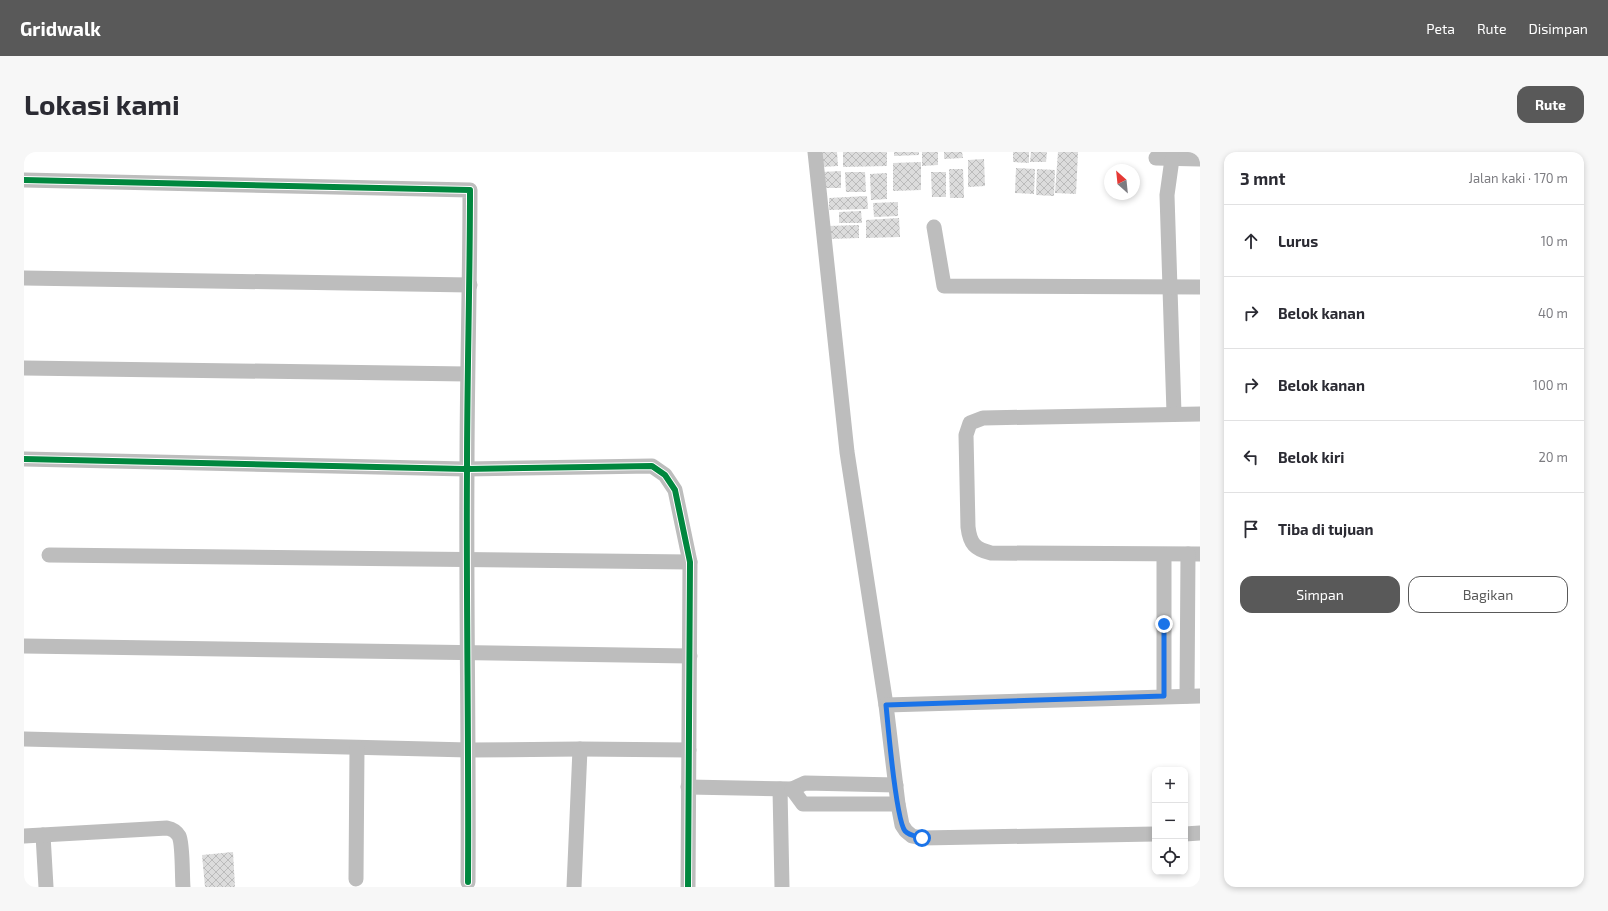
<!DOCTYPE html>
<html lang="id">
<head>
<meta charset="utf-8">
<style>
	body { margin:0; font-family:"Exo 2",sans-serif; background:#f7f7f7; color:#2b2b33 }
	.controls { position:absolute; right:12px; bottom:12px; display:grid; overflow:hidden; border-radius:8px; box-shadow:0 2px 6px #0003 }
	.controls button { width:36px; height:36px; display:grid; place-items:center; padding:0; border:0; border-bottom:1px solid #e1e1e2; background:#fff; color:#2b2b33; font:20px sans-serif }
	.compass { position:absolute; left:1080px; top:12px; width:36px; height:36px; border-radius:50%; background:#fff; box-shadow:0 2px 6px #0003; rotate:333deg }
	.stop { position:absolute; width:12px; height:12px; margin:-9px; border:3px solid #1a73e8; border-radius:50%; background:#fff }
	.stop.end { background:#1a73e8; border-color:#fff; box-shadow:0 1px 4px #0008 }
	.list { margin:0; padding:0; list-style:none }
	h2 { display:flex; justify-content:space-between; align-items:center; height:52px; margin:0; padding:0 16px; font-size:17px }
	h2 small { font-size:13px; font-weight:400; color:#7c7c81 }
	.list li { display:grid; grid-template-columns:26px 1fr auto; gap:12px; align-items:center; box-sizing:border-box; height:72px; padding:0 16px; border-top:1px solid #e1e1e2 }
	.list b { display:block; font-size:15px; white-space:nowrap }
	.list em { font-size:13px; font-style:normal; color:#7c7c81 }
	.actions { display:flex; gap:8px; padding:12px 16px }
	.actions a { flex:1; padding:9px 0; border:1px solid #595959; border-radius:12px; text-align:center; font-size:14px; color:#595959 }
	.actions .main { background:#595959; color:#fff }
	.icon { flex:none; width:22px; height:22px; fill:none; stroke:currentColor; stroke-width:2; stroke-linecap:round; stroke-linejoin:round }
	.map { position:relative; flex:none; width:1176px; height:735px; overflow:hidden; border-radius:12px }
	header { display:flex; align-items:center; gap:24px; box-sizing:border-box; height:56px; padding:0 20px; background:#595959; color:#fff }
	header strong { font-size:19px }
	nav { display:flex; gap:22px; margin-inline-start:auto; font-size:14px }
	.intro { display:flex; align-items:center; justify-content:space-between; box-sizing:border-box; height:96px; padding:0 24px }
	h1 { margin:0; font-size:28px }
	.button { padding:10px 18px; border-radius:12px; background:#595959; color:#fff; font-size:14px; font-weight:700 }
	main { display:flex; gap:24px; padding:0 24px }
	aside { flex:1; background:#fff; border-radius:12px; box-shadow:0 2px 6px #0003 }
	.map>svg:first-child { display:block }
</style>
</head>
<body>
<header>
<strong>Gridwalk</strong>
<nav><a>Peta</a><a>Rute</a><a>Disimpan</a></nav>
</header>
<div class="intro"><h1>Lokasi kami</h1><a class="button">Rute</a></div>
<main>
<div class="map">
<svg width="1176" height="735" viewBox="0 0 1176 735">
	<defs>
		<pattern id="building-cross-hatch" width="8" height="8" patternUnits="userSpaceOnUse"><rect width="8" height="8" fill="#dcdcdc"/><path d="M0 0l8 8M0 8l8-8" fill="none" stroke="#bbb"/></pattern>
	</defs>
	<rect width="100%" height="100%" fill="#fff"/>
	<g fill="url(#building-cross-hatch)">
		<path d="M797 0H813L814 14 797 15Z"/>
		<path d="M819 0H863V14L819 15Z"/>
		<path d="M870 0H895V3L870 4Z"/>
		<path d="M898 0H914V13L898 14Z"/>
		<path d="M920 0H938L939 6 920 7Z"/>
		<path d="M989 0H1005V11L989 10Z"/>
		<path d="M1007 0H1023L1022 10H1006Z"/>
		<path d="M1034 0H1054L1052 42 1031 41Z"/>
		<path d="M960 7 961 34 944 35V8Z"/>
		<path d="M897 10V38L869 39V11Z"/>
		<path d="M992 16 1011 17 1010 42 991 41Z"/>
		<path d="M925 17H939L940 46H926Z"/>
		<path d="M1013 17 1031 18 1030 44 1012 43Z"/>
		<path d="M817 19V36H799L798 20Z"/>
		<path d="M821 20H841L842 40H822Z"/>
		<path d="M907 20H922V45H908Z"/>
		<path d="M863 21V47L847 48 846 22Z"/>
		<path d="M843 44 844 57 805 58V46Z"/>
		<path d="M874 50V64L850 65 849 51Z"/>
		<path d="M837 59 838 71H815V60Z"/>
		<path d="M875 66 876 85 842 86V68Z"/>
		<path d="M835 73V86L805 87 804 74Z"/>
		<path d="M209 700 211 735H181L178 703Z"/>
	</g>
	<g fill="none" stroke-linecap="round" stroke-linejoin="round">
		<g stroke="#bdbdbd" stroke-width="15">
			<path d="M791 0 823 300 862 553 874 652 878 673 882 679 888 684 898 686 1131 682"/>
			<path d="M1132 6 1176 7"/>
			<path d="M1148 7 1143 43 1150 261"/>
			<path d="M0 28 446 38C446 130 443 223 443 316 442 454 445 592 444 730"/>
			<path d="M910 75 920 134 1176 135"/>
			<path d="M0 126 446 133"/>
			<path d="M0 216 443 222"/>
			<path d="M1176 262 959 266 946 271 942 283 944 375C946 392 951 397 967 401L1176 402"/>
			<path d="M0 307 442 317 628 314 641 323 651 338 666 410 664 735"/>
			<path d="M25 403 666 410"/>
			<path d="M1140 403V544"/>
			<path d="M0 494 666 504"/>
			<path d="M1163 544 1164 402"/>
			<path d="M862 553 1176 544"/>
			<path d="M0 587 445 598 556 597 665 598"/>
			<path d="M664 635 768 637 781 631 872 633"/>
			<path d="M756 637 758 735"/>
			<path d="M768 637 779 652H874"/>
			<path d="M1161 682 1176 681"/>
			<path d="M19 683 22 735"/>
			<path d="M0 684 143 676C148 677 152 679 155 684 159 692 158 725 159 735"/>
			<path d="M332 727 333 596"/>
			<path d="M550 735 556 597"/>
		</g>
		<defs>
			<g id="cycleway">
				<path d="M0 28 446 38C446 130 443 223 443 316 442 454 445 592 444 730"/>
				<path d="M0 307 442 317 628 314 641 323 651 338 666 410 664 735"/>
			</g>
		</defs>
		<use href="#cycleway" stroke="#fff" stroke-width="8"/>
		<use href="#cycleway" stroke="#00873e" stroke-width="6"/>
	</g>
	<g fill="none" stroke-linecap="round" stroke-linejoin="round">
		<path stroke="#1a73e8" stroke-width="5" d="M898 686C892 684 886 684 881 679 872 668 864 574 862 553L1140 544V472"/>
	</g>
</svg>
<div class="controls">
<button>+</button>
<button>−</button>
<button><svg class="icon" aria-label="locate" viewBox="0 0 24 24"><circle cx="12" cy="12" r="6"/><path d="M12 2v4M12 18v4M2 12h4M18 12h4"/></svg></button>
</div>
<svg class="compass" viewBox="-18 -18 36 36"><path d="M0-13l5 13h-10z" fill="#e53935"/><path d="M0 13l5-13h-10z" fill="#7c7c81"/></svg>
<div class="stop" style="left:898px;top:686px"></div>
<div class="stop end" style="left:1140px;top:472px"></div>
</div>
<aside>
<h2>3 mnt<small>Jalan kaki · 170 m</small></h2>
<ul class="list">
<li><svg class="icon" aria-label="ahead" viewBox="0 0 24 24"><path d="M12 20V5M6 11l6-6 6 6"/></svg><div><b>Lurus</b></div><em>10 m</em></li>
<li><svg class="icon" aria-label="right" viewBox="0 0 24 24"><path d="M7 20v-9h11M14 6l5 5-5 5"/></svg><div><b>Belok kanan</b></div><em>40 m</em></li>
<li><svg class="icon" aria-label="right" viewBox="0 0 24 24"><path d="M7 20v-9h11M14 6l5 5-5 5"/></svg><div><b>Belok kanan</b></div><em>100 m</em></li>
<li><svg class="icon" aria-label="left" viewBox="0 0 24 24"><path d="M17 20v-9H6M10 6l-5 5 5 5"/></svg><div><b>Belok kiri</b></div><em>20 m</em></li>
<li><svg class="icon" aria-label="arrive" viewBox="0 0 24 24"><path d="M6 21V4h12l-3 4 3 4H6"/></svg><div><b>Tiba di tujuan</b></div></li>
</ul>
<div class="actions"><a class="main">Simpan</a><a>Bagikan</a></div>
</aside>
</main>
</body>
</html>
